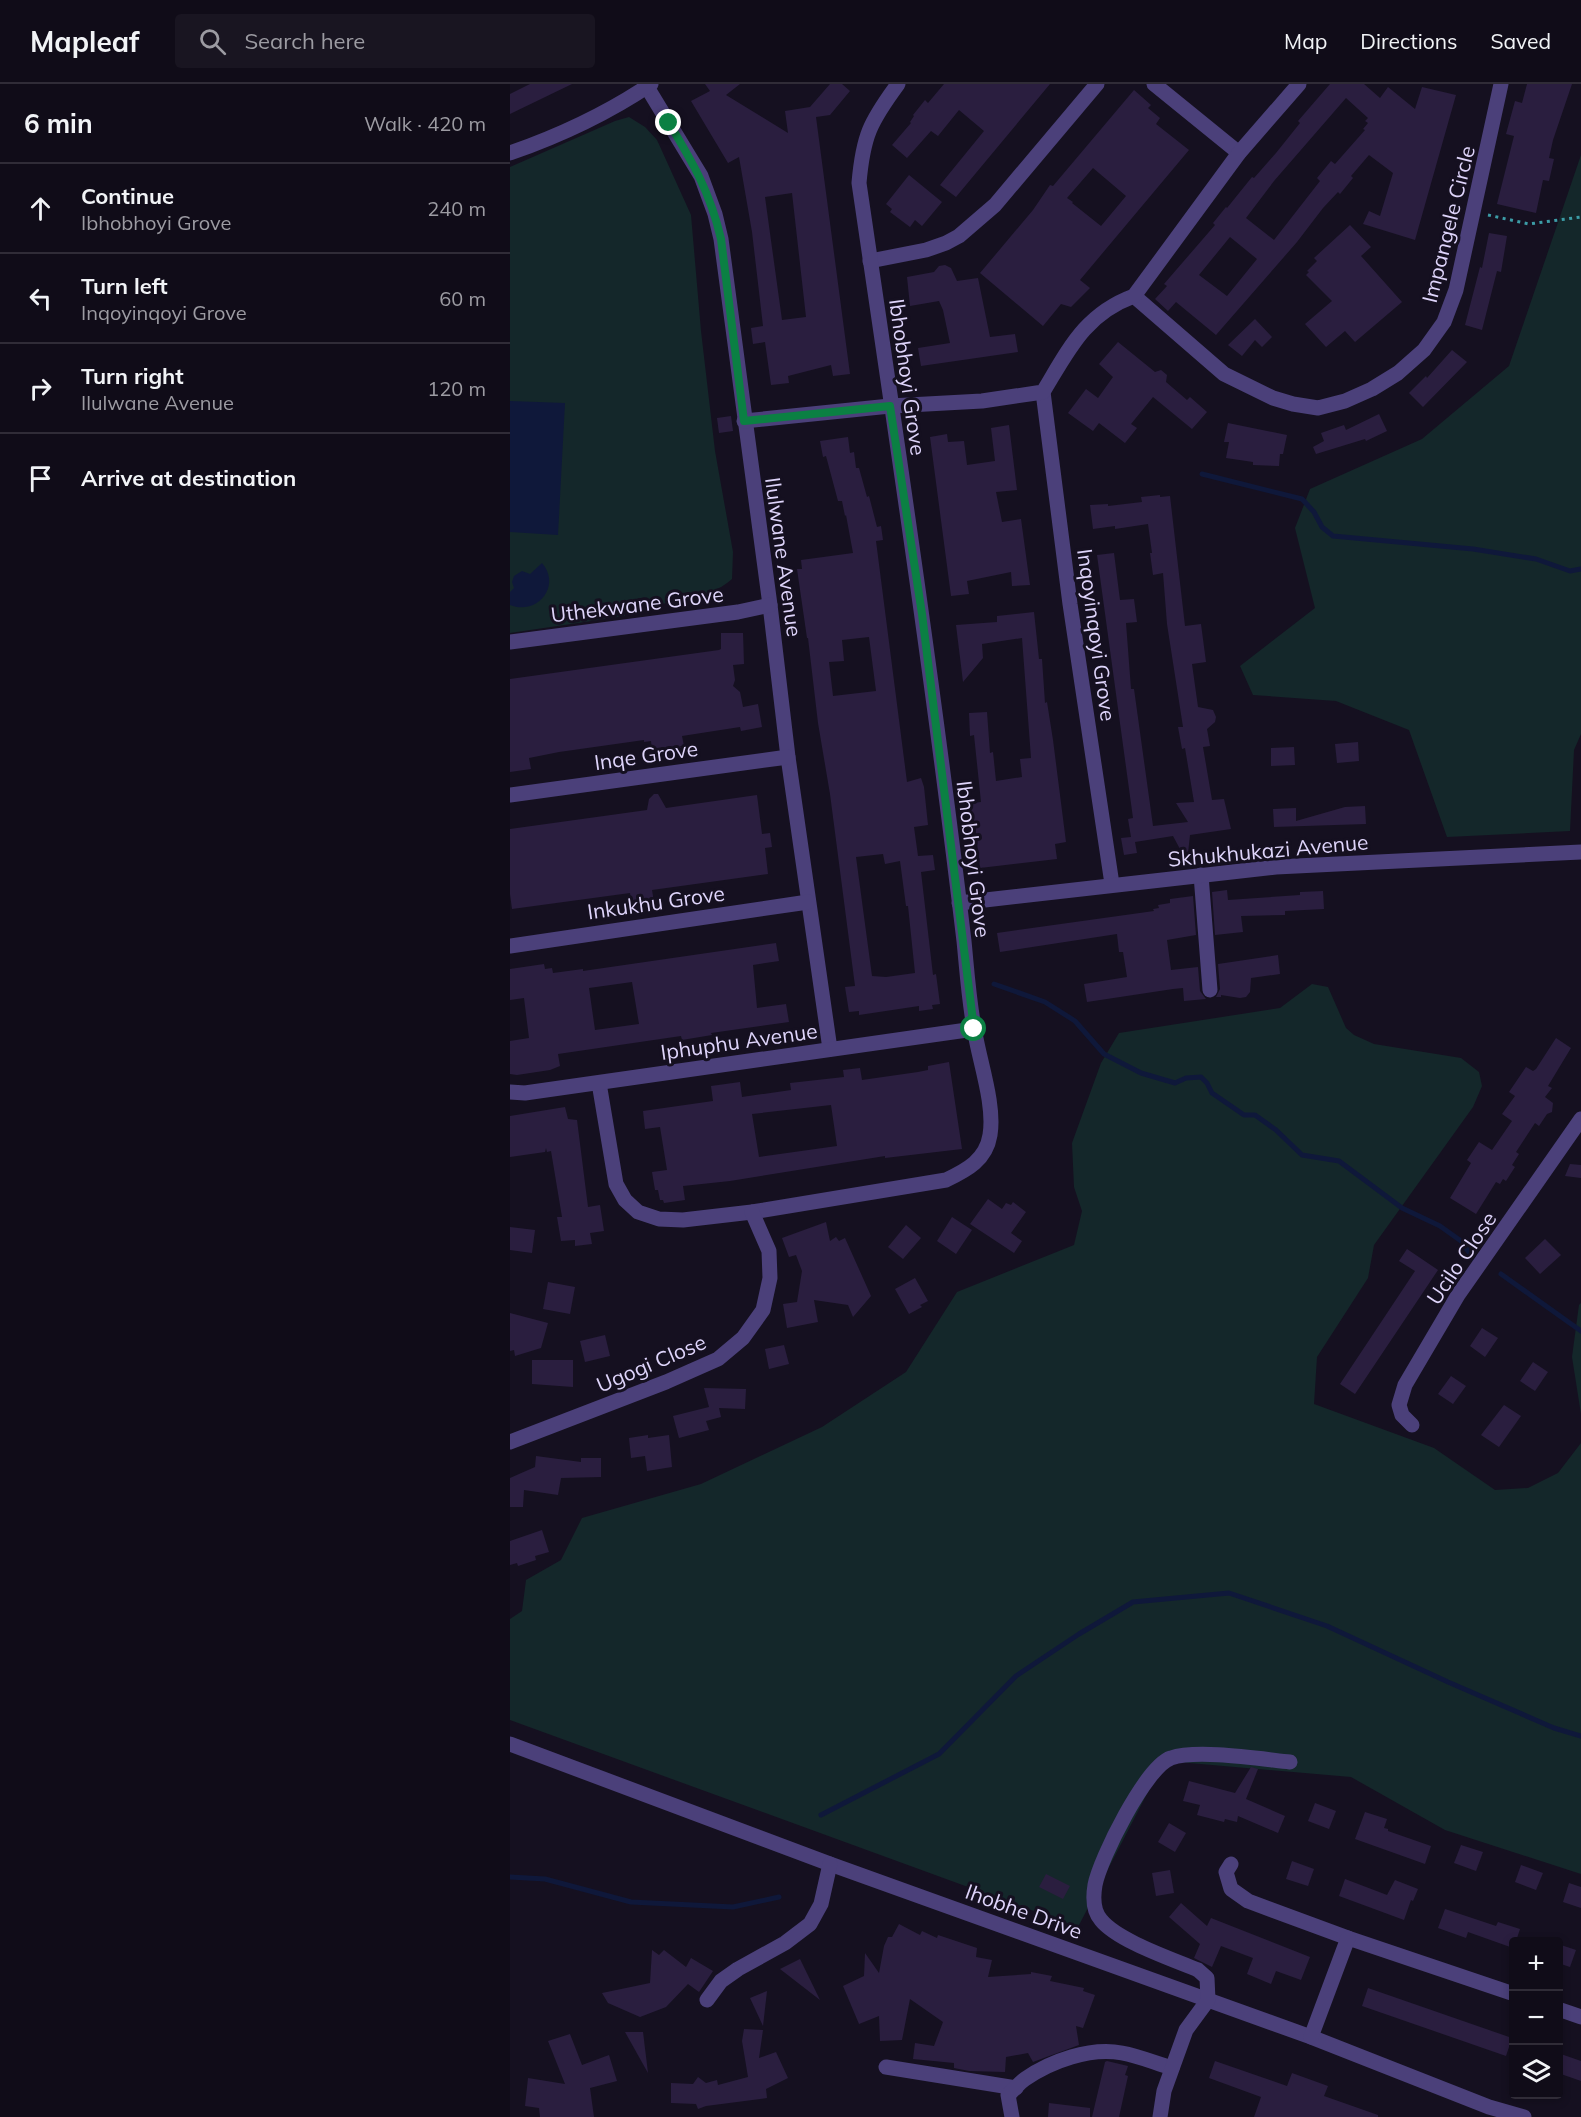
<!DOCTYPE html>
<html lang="en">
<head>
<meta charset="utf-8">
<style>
	body { margin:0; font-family:Mulish,sans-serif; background:#191521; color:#f1f3f6 }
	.controls { position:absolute; right:18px; bottom:18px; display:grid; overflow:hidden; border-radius:6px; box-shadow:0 3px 9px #0003 }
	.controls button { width:54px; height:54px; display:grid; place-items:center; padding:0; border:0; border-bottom:2px solid #302c37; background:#100c18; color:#f1f3f6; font:30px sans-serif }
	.stop { position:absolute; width:18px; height:18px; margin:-14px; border:4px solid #0b8043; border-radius:50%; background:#fff }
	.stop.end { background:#0b8043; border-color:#fff; box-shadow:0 2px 6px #0008 }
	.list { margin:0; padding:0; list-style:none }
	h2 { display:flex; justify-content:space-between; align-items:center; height:78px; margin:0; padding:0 24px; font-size:26px }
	h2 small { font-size:20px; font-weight:400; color:#9c9ba2 }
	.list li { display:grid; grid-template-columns:39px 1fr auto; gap:18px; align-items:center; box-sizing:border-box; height:90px; padding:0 24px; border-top:2px solid #302c37 }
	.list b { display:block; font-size:22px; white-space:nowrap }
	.list p { margin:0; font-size:20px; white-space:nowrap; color:#9c9ba2 }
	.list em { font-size:20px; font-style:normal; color:#9c9ba2 }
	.icon { flex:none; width:33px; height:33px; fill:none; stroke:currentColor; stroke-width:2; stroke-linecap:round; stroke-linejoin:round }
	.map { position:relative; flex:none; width:1071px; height:2033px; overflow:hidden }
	header { display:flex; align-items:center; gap:36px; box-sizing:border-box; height:84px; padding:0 30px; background:#100c18; border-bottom:2px solid #302c37 }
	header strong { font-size:28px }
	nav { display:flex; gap:33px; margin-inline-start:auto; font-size:21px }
	.search { width:420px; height:54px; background:#191521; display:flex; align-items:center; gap:15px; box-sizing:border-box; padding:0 21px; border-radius:6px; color:#9c9ba2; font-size:22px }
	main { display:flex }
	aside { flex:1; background:#100c18 }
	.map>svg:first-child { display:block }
</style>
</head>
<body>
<header>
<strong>Mapleaf</strong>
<div class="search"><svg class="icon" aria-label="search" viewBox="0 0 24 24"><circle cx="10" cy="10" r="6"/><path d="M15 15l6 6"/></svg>Search here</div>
<nav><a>Map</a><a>Directions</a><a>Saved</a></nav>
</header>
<main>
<aside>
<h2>6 min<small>Walk · 420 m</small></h2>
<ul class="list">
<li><svg class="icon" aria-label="ahead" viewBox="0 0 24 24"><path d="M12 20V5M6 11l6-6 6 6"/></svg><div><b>Continue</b><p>Ibhobhoyi Grove</p></div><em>240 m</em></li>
<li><svg class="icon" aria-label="left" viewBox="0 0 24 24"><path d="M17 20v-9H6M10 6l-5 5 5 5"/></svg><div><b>Turn left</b><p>Inqoyinqoyi Grove</p></div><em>60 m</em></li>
<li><svg class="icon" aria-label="right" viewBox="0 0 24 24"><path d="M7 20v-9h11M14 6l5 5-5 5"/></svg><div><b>Turn right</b><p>Ilulwane Avenue</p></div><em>120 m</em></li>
<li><svg class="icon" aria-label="arrive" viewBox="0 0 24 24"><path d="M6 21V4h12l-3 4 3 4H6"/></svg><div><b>Arrive at destination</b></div></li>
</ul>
</aside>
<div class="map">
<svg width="1071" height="2033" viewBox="0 0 1071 2033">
	<rect width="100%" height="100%" fill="#151020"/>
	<g fill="#14272a">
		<path d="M119 33 135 43 147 56 181 131 191 247 205 367 223 468 222 495C197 518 147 520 114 524L115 532 0 549V83L105 37Z"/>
		<path d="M1071 71V650L1064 666 1060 747 937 753 899 646 826 617 743 611 730 582 805 524 785 444 800 405 912 355 999 282Z"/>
		<path d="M802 900 818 903 836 944 844 951 864 960 951 974 969 988 972 1002 963 1023 864 1161 858 1194 807 1273 804 1320 924 1364 985 1406 1018 1404 1048 1389 1071 1359V1790L935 1746 841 1693 668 1678 655 1684 640 1704 568 1843 0 1636V1535L12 1527 16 1496 51 1476 72 1434 191 1400 312 1343 396 1288 447 1208 564 1161 572 1127 564 1103 562 1059 591 979 609 949 770 924Z"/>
		<path d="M1071 1219V1330L1062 1273 1069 1221Z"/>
	</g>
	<g fill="#0f183a">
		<path d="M0 317 55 319 48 451 0 448Z"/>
		<path d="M32 479C52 502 27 532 0 521V508L4 504 2 498 4 492 12 487 20 490Z"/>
	</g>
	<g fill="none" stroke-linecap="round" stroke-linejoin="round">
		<g stroke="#0f183a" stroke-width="5">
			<path d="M692 390 792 415 804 428 812 443 823 452 963 465 1026 475 1060 487 1071 485"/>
			<path d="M484 900 535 918 565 937 594 970 631 989 665 999 676 994 691 993 697 999 702 1009 734 1031H745L766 1046 792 1071 829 1077 892 1124 930 1142 951 1157 963 1174"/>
			<path d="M991 1190 1071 1247"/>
			<path d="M311 1731 429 1670 506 1592 569 1550 623 1518 719 1509 817 1542 938 1598 1044 1644 1071 1652"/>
			<path d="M0 1793 35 1795 121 1818 223 1823 269 1813"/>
		</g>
	</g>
	<g fill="#2a1e3f" fill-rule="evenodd">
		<path d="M20 0H62L0 30V10Z"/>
		<path d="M195 0H230L216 11 278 49 275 27 300 23 320 0H332L340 7 320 31 306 33 340 290 323 292 321 281 278 292 279 299 261 301 255 258 243 260 241 244 253 242 242 148 229 73 218 79 181 17 200 7ZM282 109 296 233 272 236 255 113Z"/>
		<path d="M434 0H540L446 113 430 101 474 47 449 26 428 52 421 47 397 74 382 61 401 39 400 38 404 32 403 31 415 16 418 19Z"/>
		<path d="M820 0H854L870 14 878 3 905 25 912 3 946 11 905 156 853 140 859 127 870 132 883 89 859 71 841 92 843 94 830 110 828 108 813 124 787 158 706 251 666 218 658 227 645 215 657 202 654 200 705 141 703 139 716 123 717 124 742 93 744 94 766 69 790 39 788 37ZM836 14 858 34 855 37 858 39 853 45 855 46 825 80 821 77 807 94 810 97 764 156 736 134 764 97ZM720 153 747 175 717 212 689 191Z"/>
		<path d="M1017 0H1062L1043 56 1039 74 1044 75 1039 97 1033 96 1026 129 987 120 1004 52 996 50 1005 17 1012 19Z"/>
		<path d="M624 6 641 21 638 24 650 34 646 40 679 66 570 196 580 204 561 223 551 220 533 242 470 189 523 126 540 101 543 102ZM583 84 616 112 591 142 562 119 563 118 557 114Z"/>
		<path d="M399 91 432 118 412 142 405 136 400 143 380 128 382 125 376 120Z"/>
		<path d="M840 141 861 163 851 172 892 218 845 258 835 247 816 263 795 240 822 217 796 191 799 188 797 187 807 177 804 174Z"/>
		<path d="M979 149 997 152 991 188 987 187 972 246 955 241 970 183 972 184Z"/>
		<path d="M435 181 441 184 447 197 468 194 480 253 505 250 508 268 411 282 408 264 440 259 433 226 429 217 400 222 397 193 424 188 429 182Z"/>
		<path d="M745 235 762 253 752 263 745 256 732 272 718 261Z"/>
		<path d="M608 258 645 288 651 286 657 291 656 298 677 316 680 313 697 328 682 345 643 313 621 340 627 344 615 359 589 339 583 347 558 329 576 305 588 314 603 293 589 280Z"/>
		<path d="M942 266 957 278 913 323 899 309 916 292 917 294Z"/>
		<path d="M869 330 877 347 856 357 855 355 806 370 803 363 814 357 811 349 834 341 836 346Z"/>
		<path d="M221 332 223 347 209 349 207 334Z"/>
		<path d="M718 339 777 351 773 370H770L769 382 743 381V378L716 374 719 358H714Z"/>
		<path d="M499 341 507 406 486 408 492 438 511 435 520 501 502 502 501 488 457 497 459 510 441 512 420 353 437 350 438 358 454 357 457 381 485 377 481 344Z"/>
		<path d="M338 353 340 369 344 368 346 384H349L357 413 359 412 367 443 371 442 373 456 366 457 397 698 411 694 414 703 418 741 404 743 408 772 423 771 425 786 411 788 423 891 426 890 430 920 422 921 423 925 409 927V922L349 931V927L339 928 335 903 345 902 320 710 308 639 298 554H297L287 485H292L291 476 343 469 336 431 335 432 332 417H328L316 372 313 373 310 357ZM359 553 366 607 323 612 319 578 334 577 332 556ZM373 770 375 780 390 777 396 822H398L405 889 376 893 362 892 346 773Z"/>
		<path d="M650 411V413L660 412 675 542 691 540 696 578 682 580 688 623 703 626 706 633 705 638 697 645 700 662 693 663 702 716 714 715 721 745 680 751 677 778 663 752 625 758 627 769 614 771 611 754 621 753 618 735 623 734 587 471 604 469 610 516 624 515 627 538 616 539 621 605H624L643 742 678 738 666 719 684 718 675 664 672 665 668 643H673L657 540 653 489 643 491 640 469H642L638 440 605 445V442L583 445 580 421 598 420V422L632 418 631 413Z"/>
		<path d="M524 528 529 575H532L535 619 537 618 543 656 556 758 545 760 547 775 470 784 465 742 459 743 455 720 471 718 464 651 460 652 459 629 477 628 480 669 483 668 486 697 512 693 510 675 521 674 512 554 472 560 473 574 453 598 446 541 487 538V532Z"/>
		<path d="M211 549H233L234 580 223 581 225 596 223 602 230 608 233 623 248 620 252 643 231 647 230 643 172 652 174 662H170L171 664 142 667 141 657 134 658V656L49 668 19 674 21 685 0 688V595L209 566 211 565Z"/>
		<path d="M848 658 849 677 827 679 825 660Z"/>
		<path d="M784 663 785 681 761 682V664Z"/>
		<path d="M144 710H148L156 724 247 711 252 750 260 749 262 763 255 764 258 790 142 806 144 818 122 821 120 809 2 825 0 810V745L137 726 139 715Z"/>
		<path d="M855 722 856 740 764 743 763 725 786 724V737L835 723Z"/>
		<path d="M717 806 718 816 790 811V808L813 807 814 825 775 827V831L731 832 733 848 705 851 702 808Z"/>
		<path d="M683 812 686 851 657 856 661 886 688 883 690 907 696 915 674 917 673 904 663 905 577 918 574 900 617 893 613 868H609L607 850 490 868 487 849 644 827 643 825 649 824 648 821 660 819V815Z"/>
		<path d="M266 859 269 877 243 881 247 924 276 920 279 938 201 949 202 951 172 956 171 952 48 970 50 982 40 986 7 991 0 990V957L19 954 14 914 0 916V885L34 880 35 885 42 884 43 889 73 885V887ZM122 898 129 940 85 946 79 904Z"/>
		<path d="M768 871 770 890 741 894 740 908 736 913 730 914 711 911V913H706L710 905 708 880Z"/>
		<path d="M1046 954 1061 964 1038 1002 1042 1004 1035 1013 1043 1019 1042 1028 1037 1030 1029 1042 1025 1039 1006 1068 1009 1070 1002 1081 1005 1083 996 1097 993 1095 990 1100 986 1098 966 1130 940 1114 961 1079 957 1076 969 1058 982 1066 1002 1037 992 1030 1005 1012 999 1008 1016 983 1023 987 1026 985Z"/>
		<path d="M439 978 452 1065 375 1074V1072L220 1097 173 1102 175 1116 154 1119 153 1116H150L148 1106H145L142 1088 157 1086 150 1043 135 1045 133 1027 203 1017 201 1002 230 998 232 1013 281 1006 280 999 334 993 333 986 350 984 352 996 408 988 418 986V982ZM321 1021 327 1062 249 1073 242 1030Z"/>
		<path d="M55 1023 58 1035 67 1036 78 1123 90 1121 94 1147 80 1149 82 1160 65 1162V1156L51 1157 47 1133H52L41 1067 37 1068 36 1064 35 1068 0 1073V1032Z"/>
		<path d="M1060 1080 1071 1081V1094L1055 1092Z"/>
		<path d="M478 1115 492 1125 496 1119 501 1121 503 1118 516 1128 501 1149 512 1157 504 1169 460 1140Z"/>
		<path d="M442 1133 462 1146 446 1170 427 1157Z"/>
		<path d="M316 1138 320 1157 326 1153 329 1157 335 1154 361 1212 343 1233 338 1221 304 1216 308 1238 277 1244 273 1220 287 1218 292 1187 286 1171 279 1173 272 1154Z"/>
		<path d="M396 1141 411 1154 393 1175 378 1163Z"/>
		<path d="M0 1143 25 1146 22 1169 0 1166Z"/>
		<path d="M1035 1155 1051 1171 1030 1190 1015 1174Z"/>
		<path d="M897 1165 928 1186 845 1310 830 1300 905 1187 889 1177Z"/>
		<path d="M405 1194 418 1217 410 1221 412 1223 399 1230 385 1205Z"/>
		<path d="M38 1198 65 1203 60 1230 33 1225Z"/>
		<path d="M0 1229 38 1239 31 1264 5 1272 4 1266 0 1267Z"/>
		<path d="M972 1244 988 1254 975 1273 960 1262Z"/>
		<path d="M95 1251 100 1272 75 1278 70 1257Z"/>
		<path d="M274 1261 279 1280 259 1285 255 1265Z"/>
		<path d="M22 1276H63V1303L22 1300Z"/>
		<path d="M1023 1278 1038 1288 1025 1307 1010 1297Z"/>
		<path d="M941 1292 956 1302 943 1320 928 1310Z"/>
		<path d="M194 1304 236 1305 235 1325 209 1324 211 1333 196 1337 199 1346 169 1354 163 1332 199 1323Z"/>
		<path d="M994 1321 1011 1332 989 1363 971 1351Z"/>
		<path d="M138 1351V1354L159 1351 162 1383 137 1387 135 1372 121 1374 119 1354Z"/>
		<path d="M26 1372 71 1378V1374H91V1393L51 1394 48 1411 14 1406 13 1423H0V1394L25 1383Z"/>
		<path d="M32 1446 39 1468 25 1472 26 1476 8 1482 7 1479 0 1481V1457Z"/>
		<path d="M741 1683 748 1685 736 1715 775 1732 768 1749 728 1732 727 1738 715 1735 714 1738 687 1731 690 1721 673 1717 679 1697 725 1709Z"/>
		<path d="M805 1719 826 1727 819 1745 798 1737Z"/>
		<path d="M855 1728 877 1735 874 1744 878 1745V1747L921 1762 915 1780 845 1755Z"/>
		<path d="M659 1739 676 1749 665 1768 648 1758Z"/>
		<path d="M951 1761 973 1768 966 1787 944 1779Z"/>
		<path d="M782 1777 804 1785 798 1802 776 1795Z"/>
		<path d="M1011 1781 1033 1789 1026 1806 1005 1798Z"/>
		<path d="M660 1786 664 1809 646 1812 642 1789Z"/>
		<path d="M536 1790 560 1802 553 1815 529 1803Z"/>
		<path d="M835 1795 877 1811 885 1796 908 1805 903 1817 901 1816 894 1836 829 1812Z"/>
		<path d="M1059 1799 1071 1803V1824L1053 1818Z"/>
		<path d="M671 1819 697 1842 701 1834 800 1873 791 1896 766 1887 761 1900 737 1890 743 1874 711 1862 702 1883 684 1874 690 1860 659 1833Z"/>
		<path d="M935 1825 986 1842 988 1838 1010 1845 1006 1857H1004L1003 1864 958 1848 956 1854 928 1844Z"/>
		<path d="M389 1840 410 1851 412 1847 427 1854 428 1851 467 1864 466 1873 482 1876 478 1893 521 1890V1888L542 1892 540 1897 574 1904 573 1907 585 1911 573 1944 566 1942 569 1961 523 1978 518 1969 496 1973 495 1988 459 1987 444 1984V1979L403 1975 405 1959 424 1962 433 1938 400 1915 392 1956 370 1957 369 1932 349 1940 333 1902 354 1892 355 1869 369 1889 374 1862 378 1853H382Z"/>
		<path d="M1048 1860 1066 1866 1060 1883 1048 1879Z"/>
		<path d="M142 1866 149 1871 154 1866 176 1883 181 1874 203 1887 189 1908 178 1900 156 1923 130 1933 98 1919 92 1909 140 1899Z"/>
		<path d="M290 1875 310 1916 270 1885Z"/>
		<path d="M858 1904 1002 1954 996 1972 852 1922Z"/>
		<path d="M257 1907 253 1942 240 1914Z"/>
		<path d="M234 1945 253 1946 249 1974 266 1968 278 1994 256 2005 257 2014 196 2022 188 2025 186 2020 161 2019V1999L183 2000 188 1993 196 1999 207 1996 208 2001 238 1993 232 1957Z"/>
		<path d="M115 1948H133L138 1989Z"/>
		<path d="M60 1950 72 1981 99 1971 107 1997 80 2004 84 2033H30L29 2024 15 2022 18 1994 55 2000 38 1957Z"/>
		<path d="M1048 1969 1071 1977V1997L1048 1989Z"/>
		<path d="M597 1977 618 1982 615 1991 618 1992 609 2033H582L595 1978Z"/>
		<path d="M705 1977 777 2002 782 1989 818 2002 814 2012 868 2031V2033H744L751 2013 699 1994Z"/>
		<path d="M539 2019 580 2024V2033H538Z"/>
	</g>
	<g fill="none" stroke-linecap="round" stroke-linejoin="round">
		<path stroke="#3c9ca6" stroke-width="3" stroke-dasharray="3 4.5" stroke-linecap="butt" d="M978 131 1019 140 1071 133"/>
		<g stroke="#4b407a" stroke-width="15">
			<path d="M644 0 729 69"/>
			<path d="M137 3 191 92 205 130 211 155 260 521 278 673 320 965"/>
			<path d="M0 69C49 52 98 29 141 0"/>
			<path d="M360 177 416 166 436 159 449 152 485 121 587 0"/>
			<path d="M624 212 714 290 763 314 783 320 808 324 835 317 862 305 888 289 914 266 934 238 946 206 991 0"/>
			<path d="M533 308 560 520 602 800"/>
			<path d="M234 337 380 322 472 317 533 308C559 265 575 230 624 212L729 69 789 0"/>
			<path d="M0 558 228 528 260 521"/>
			<path d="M0 711 278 673"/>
			<path d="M691 791 700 906"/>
			<path d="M449 819 766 783 1071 768"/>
			<path d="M0 862 298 818"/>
			<path d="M89 999 106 1100 115 1116 128 1128 149 1135 173 1136 242 1128 436 1096C457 1086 476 1076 480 1051 485 1021 470 979 465 949 459 919 457 887 454 857 424 603 386 351 349 99 353 52 360 38 388 0"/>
			<path d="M0 1008 15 1009 464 945"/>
			<path d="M902 1341 892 1331 889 1321 895 1301 948 1211 1071 1035"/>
			<path d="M0 1358 156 1298 208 1275 233 1254 253 1226 260 1194 259 1167 242 1128"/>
			<path d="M0 1660 320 1780 801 1953 979 2023 1014 2033"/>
			<path d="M721 1780 716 1788 721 1805 738 1817 838 1854 1004 1910"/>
			<path d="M197 1916 211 1897 228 1885 275 1859 300 1840 311 1820 320 1780"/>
			<path d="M1048 1925 1071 1933"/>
			<path d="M801 1953 838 1854"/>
			<path d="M376 1983 506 2004"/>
			<path d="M502 2033 498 2011C504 2006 509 1999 515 1995 541 1977 580 1963 612 1969 629 1972 645 1979 662 1984"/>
			<path d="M650 2033 654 2007 676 1946 698 1916 697 1894 688 1886C662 1875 608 1857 591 1836 583 1827 583 1813 585 1801 590 1775 636 1682 661 1674 687 1665 751 1675 780 1678"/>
		</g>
	</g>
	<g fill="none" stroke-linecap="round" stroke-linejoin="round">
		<path stroke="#0b8043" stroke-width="8" d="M159 39C183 79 200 108 211 155L234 337 380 322 412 530 464 945"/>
	</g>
	<g text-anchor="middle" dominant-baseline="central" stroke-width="6" stroke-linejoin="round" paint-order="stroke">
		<g font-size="21" fill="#ded4fa" stroke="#151020">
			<text transform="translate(938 140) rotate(-76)">Impangele Circle</text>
			<text transform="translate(398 293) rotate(82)">Ibhobhoyi Grove</text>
			<text transform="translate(274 473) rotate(82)">Ilulwane Avenue</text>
			<text transform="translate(127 520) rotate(-7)">Uthekwane Grove</text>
			<text transform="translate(587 551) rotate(82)">Inqoyinqoyi Grove</text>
			<text transform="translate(136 671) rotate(-8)">Inqe Grove</text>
			<text transform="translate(758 766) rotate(-5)">Skhukhukazi Avenue</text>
			<text transform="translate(464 775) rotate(83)">Ibhobhoyi Grove</text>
			<text transform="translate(146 818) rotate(-8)">Inkukhu Grove</text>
			<text transform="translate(229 957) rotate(-8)">Iphuphu Avenue</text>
			<text transform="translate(951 1174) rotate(-56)">Ucilo Close</text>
			<text transform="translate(141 1279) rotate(-23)">Ugogi Close</text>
			<text transform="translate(514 1827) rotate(20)">Ihobhe Drive</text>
		</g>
	</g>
</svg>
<div class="controls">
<button>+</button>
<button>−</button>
<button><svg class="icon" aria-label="layers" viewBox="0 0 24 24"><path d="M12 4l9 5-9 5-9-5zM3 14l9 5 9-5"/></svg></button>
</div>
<div class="stop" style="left:464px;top:945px"></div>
<div class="stop end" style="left:159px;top:39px"></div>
</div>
</main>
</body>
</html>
